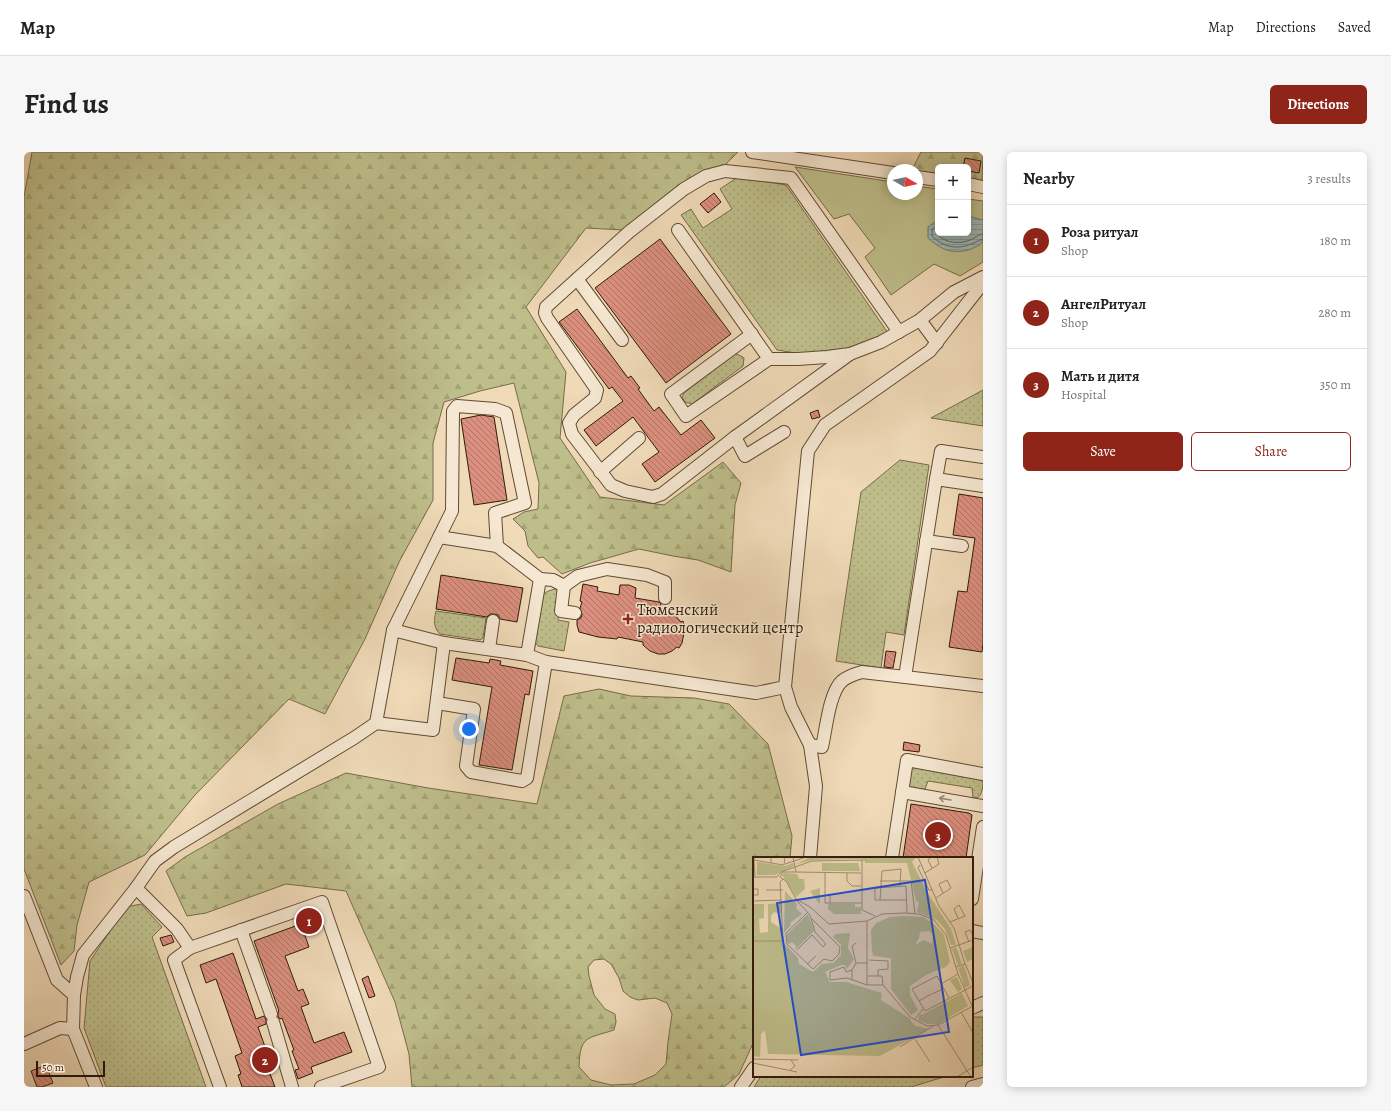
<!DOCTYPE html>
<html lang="en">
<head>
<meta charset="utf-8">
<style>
	body { margin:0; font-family:Alegreya,serif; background:#f6f6f6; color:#222 }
	.controls { position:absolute; right:12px; top:12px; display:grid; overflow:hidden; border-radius:6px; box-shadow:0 2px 10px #0003 }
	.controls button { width:36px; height:36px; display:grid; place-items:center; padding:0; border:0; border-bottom:1px solid #e0e0e0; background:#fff; color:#222; font:20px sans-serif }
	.compass { position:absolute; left:863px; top:12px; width:36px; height:36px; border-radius:50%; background:#fff; box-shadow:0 2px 10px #0003; rotate:99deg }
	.scale { position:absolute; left:12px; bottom:10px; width:69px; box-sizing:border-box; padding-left:4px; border:2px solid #301b09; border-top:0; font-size:11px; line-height:14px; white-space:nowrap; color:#301b09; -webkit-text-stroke:3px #f5e7d1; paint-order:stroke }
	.you { position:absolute; left:445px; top:577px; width:14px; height:14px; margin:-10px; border:3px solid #fff; border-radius:50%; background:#1a73e8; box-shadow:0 0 0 6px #1a73e833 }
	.badge { display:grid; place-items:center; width:26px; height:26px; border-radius:50%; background:#8f2418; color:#fff; font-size:13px; font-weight:700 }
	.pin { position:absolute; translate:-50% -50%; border:2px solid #fff; box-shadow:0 1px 4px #0006 }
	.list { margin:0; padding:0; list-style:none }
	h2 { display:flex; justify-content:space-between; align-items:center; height:52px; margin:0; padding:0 16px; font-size:17px }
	h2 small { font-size:13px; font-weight:400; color:#767676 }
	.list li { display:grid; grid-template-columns:26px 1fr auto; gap:12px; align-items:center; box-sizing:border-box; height:72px; padding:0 16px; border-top:1px solid #e0e0e0 }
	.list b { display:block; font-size:15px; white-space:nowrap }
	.list p { margin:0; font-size:13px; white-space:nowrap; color:#767676 }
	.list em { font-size:13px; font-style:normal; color:#767676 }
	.actions { display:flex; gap:8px; padding:12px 16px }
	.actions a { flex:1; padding:9px 0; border:1px solid #8f2418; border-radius:6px; text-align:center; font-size:14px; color:#8f2418 }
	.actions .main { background:#8f2418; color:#fff }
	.map { position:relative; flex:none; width:959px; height:935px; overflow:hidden; border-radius:6px }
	header { display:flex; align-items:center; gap:24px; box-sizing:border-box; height:56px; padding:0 20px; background:#fff; border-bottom:1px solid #e0e0e0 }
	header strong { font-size:19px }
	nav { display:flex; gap:22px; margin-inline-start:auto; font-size:14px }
	.intro { display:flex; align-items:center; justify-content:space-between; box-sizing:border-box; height:96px; padding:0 24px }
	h1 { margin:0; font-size:28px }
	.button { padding:10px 18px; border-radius:6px; background:#8f2418; color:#fff; font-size:14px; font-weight:700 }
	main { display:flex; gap:24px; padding:0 24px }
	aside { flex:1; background:#fff; border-radius:6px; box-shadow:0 2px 10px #0003 }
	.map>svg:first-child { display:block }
</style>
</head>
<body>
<header>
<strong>Map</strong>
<nav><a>Map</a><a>Directions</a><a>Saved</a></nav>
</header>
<div class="intro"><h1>Find us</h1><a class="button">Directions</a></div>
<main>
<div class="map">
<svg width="959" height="935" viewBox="0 0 959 935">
	<defs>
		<pattern id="grass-dots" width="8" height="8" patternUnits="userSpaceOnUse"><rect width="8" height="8" fill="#bebe8b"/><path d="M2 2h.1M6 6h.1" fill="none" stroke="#a4a377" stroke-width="1.8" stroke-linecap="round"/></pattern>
		<pattern id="forest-firs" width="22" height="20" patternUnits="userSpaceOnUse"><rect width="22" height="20" fill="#bebe8b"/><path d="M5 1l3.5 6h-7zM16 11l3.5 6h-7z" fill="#a4a377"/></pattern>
		<pattern id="water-rules" width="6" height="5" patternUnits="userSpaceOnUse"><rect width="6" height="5" fill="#9cb9b7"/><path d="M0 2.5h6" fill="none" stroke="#879e9c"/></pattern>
		<pattern id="building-back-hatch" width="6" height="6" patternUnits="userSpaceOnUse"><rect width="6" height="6" fill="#db8f7e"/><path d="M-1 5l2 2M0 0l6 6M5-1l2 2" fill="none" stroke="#b27465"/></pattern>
	</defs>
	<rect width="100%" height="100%" fill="#f0dab8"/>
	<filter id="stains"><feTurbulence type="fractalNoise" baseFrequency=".005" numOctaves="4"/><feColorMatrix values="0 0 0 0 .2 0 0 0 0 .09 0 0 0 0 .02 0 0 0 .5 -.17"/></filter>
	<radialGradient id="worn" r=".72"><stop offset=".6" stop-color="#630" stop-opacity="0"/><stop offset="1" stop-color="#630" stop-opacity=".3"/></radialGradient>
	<g fill="url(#grass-dots)" stroke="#776c4a">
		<path d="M714 25 762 33 864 181 824 196 778 202 753 198 657 63 667 57 679 76 708 57 696 37Z"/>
		<path d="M711 202 715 203 720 206 719 214 668 252 661 250 658 245 660 241Z"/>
		<path d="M959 238V274L907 266Z"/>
		<path d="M876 308 905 313 880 483 862 480 857 516 812 509 837 340Z"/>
		<path d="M533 437 538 441 534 468 545 470 540 499 514 494 511 490 517 446C521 439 526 438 533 437Z"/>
		<path d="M412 459 462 466 459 486 456 488 416 482C409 475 410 468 412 459Z"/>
		<path d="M888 615 959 625C959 633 959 643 953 646L949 645 948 636 904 629 901 637 886 636 884 632Z"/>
		<path d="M117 752 138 775 128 785 182 935H82L60 876 66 809 102 755Z"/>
		<path d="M948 865H959V913L948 916Z"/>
		<path d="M737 924H923L887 935H730Z"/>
	</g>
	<g fill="url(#forest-firs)" stroke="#776c4a" fill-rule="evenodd">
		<path d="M8 0H714L687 27 600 78 562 76 502 155 542 220 536 286 576 345 640 353 699 310 717 331 711 353 707 420 674 408 649 404 615 397 566 411 538 422 519 405 514 406 504 394 501 379 489 367 500 360 514 357 515 331 490 231 456 239 420 250 409 291V348L375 410 341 487 301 562 265 547 171 643 121 703 65 730 53 773 50 799 37 813 0 717V45Z"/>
		<path d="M897 0H959L958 30 944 28V15H914V23L888 18Z"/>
		<path d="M575 537 607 544 670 546 705 552 744 592 768 684 766 706H730V889L715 922 700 935H388L385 902 371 850 322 739 262 732 182 761 163 764 142 719 161 705 254 652 322 621 404 636 513 652 540 544ZM580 807 587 812 595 826 599 839 606 845 614 848 631 846 643 851 648 862 644 890 642 912 631 923 610 932 587 933 567 928 555 915C556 883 563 887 590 878L592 870 591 862 581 857 570 843 565 824 564 815 570 808Z"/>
	</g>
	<path fill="#bebe8b" stroke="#776c4a" d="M771 15 869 30V42H893V34L914 37V81H944V47L959 49V110L936 124 910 112 867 143 841 105 851 96 825 62 810 67Z"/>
	<path fill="url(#water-rules)" stroke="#717a71" d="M944 64 959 68C959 75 959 85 958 90 956 94 951 95 947 97 930 103 917 98 904 86V75L914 68V81H944Z"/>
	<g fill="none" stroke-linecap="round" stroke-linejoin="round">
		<g stroke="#666a60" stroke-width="1">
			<path d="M914 73 908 77V84C919 95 933 98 947 92 951 91 955 88 959 87"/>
			<path d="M914 79 913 82C922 92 938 93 950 86 954 84 955 82 959 82"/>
		</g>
	</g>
	<g fill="url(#building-back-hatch)" stroke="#301b09">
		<path d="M941 6 957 9 955 21 944 19V15H939Z"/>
		<path d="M690 41 697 50 684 61 676 52Z"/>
		<path d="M636 87 707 182 642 231 571 136Z"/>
		<path d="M553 157 604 226 607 224 616 236 614 237 630 259 635 255 657 283 677 268 691 286 631 330 618 312 635 300 609 265 572 294 560 278 599 249 588 235 585 237 535 170Z"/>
		<path d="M794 258 796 265 788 267 786 261Z"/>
		<path d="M457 263 470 265 483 348 450 353 437 267Z"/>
		<path d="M935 342 959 346V491L958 500 925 495 934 439 943 440 951 386 929 383Z"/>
		<path d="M417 423 499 436 493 470 476 467 474 463 470 462H466L463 465 412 457Z"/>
		<path d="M559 432 574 435 573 439 595 443 596 433H605L612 436 611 446 635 450 637 452 636 455 646 461 648 460 657 470 659 469 661 476 658 491 655 496 653 495 648 499 641 502H634L626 499 619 493V490L594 485 593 487 574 485 555 480 553 473V468L557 466 558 462 556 456 558 450 556 449Z"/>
		<path d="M862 499 872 500 869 516 860 515Z"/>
		<path d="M432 506 465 511 466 507 477 509 476 513 509 519 505 543 501 542 488 618 455 613 468 535 428 528Z"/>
		<path d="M880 590 896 593 895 600 879 598Z"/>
		<path d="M887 652 945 661 948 663 942 706H879Z"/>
		<path d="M277 772 285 795 261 804 274 839 279 837 285 852 277 855 290 891 320 880 328 900 287 915 289 921 274 927 271 918 275 917 268 899 270 898 258 866 256 867 254 864V860L255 859 230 789Z"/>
		<path d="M147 783 150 790 139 794 136 786Z"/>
		<path d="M209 801 232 867 240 864 242 868V872L234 875 246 909 242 911 251 935H218L214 923 217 922 211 904 218 901 192 827 182 831 176 813Z"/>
		<path d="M344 824 351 844 345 846 338 827Z"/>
		<path d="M22 913 29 931 18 935H13L7 919Z"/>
	</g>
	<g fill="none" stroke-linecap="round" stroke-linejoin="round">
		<defs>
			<g id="minor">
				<path d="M728 0 869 21"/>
				<path d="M893 25 914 28"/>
				<path d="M944 32 959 35"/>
				<path d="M654 78 745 207"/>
				<path d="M553 127 598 188"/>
				<path d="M896 168 913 191"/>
				<path d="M728 182 647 242 662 264 745 207H774L803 205 826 202 857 190 896 168 930 140 959 125"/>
				<path d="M826 202 711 285 638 342 629 345 601 339 587 333 548 282 545 271 550 263 571 246 573 238 523 166 521 161 522 155 605 80 660 37 682 24 701 19 767 26 875 180"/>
				<path d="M711 285 721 304 760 280"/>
				<path d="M576 320 615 286"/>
				<path d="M912 327 917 299 959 305"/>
				<path d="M415 385 473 394 516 427"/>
				<path d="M902 389 938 394"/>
				<path d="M540 434 537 459 551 461"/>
				<path d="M369 478 428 359 429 259 433 254 471 257 482 261 501 351 471 361 473 394"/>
				<path d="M465 497 469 469"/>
				<path d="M503 503 516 427 529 428 540 434 554 424 583 417 623 423 641 430V446"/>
				<path d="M881 525 912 327 959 334"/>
				<path d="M413 551 450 557 442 614 447 620 498 629 503 626 522 510"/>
				<path d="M352 571 409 578 420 491"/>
				<path d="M786 593 798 595C802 578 805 541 818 529 824 524 831 522 838 520L959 534"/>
				<path d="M878 640 959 654"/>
				<path d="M786 706 792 634 786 593 767 555 761 535 784 299 801 273 906 199 959 131"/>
				<path d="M868 706 883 608 959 622"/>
				<path d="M112 736 153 777 166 796"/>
				<path d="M0 744 33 828 50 843"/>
				<path d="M948 747 959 675"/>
				<path d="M217 778 247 862"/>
				<path d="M948 779 959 781"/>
				<path d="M948 856 959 851"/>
				<path d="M249 870 268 935"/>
				<path d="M0 892 36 876 49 877"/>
				<path d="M72 935 49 877 50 843 53 825 59 803 112 736 131 709 150 695 330 586 352 571 369 478 420 491 503 503 522 510 732 541 761 535"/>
				<path d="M196 935 150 808 166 796 298 750 355 915 297 935"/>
				<path d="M717 935 730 916"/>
				<path d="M948 935 959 932"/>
			</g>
		</defs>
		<use href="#minor" stroke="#604b35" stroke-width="14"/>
		<use href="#minor" stroke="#f5e7d1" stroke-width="12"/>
	</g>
	<defs><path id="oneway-shaft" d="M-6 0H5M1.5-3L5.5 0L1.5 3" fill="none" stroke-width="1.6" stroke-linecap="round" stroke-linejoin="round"/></defs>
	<use stroke="#9c8b77" href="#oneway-shaft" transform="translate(921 647) rotate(-170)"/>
	<path fill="#8f2418" stroke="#f5e7d1" stroke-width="1.5" d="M602 461h4v4h4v4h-4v4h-4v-4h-4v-4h4z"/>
	<g text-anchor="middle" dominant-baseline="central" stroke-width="3" stroke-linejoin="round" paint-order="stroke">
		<g font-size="16" fill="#301b09" stroke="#f5e7d1" text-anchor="start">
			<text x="613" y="458">Тюменский<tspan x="613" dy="18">радиологический центр</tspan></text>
		</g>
	</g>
	<g transform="translate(729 705)">
		<rect width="220" height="220" fill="#f0dab8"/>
		<path d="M58 0H163L159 5 174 35 198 72 203 88H198L192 72 184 63 164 55 166 45 163 44 154 6H112V2L60 3 43 7ZM4 5 32 9 40 6 41 9 22 18H4ZM69 6H105L107 14H69ZM67 31V48L57 34ZM75 47H102V50H108V57H81L75 52ZM55 57 61 74 42 93 43 89 39 85 36 87 34 85V77ZM203 90 209 107 205 109 199 92ZM211 108 217 128 212 131 205 111ZM204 120 209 132 205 135 197 123ZM209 136 215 149 185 167H174L165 163 167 157 169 158Z" fill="#bebe8b"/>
		<path d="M29 46V57L21 55 18 59V65L29 72V84L45 101 46 107 60 115 69 107 80 106 88 98V88L80 80 82 77 97 76 95 91 101 102 94 112 92 108H88L72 115 77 125H93L129 136 128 143 156 161 162 169 176 172 127 199 15 197 12 173 8 177 7 200 0 199V47H11V61L6 62 7 76 15 75V47ZM150 59 170 60 181 67 191 78 197 105 193 110 173 118 157 129V138L165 153 158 158 138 132V101L120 99 119 94 118 73 123 66 137 60ZM176 74 180 78 179 87 171 83 162 88 166 81 167 75Z" fill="#bebe8b" fill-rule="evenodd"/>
		<path d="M31 16 44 17 46 22H51L52 32 43 40 29 18ZM32 34 44 47 43 51 49 57 37 66 38 68 31 76ZM220 90V102L214 105 210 94Z" fill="#bebe8b"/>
		<path fill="none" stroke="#a38e72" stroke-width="1" d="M1 0V3L18 6M18 0V6L31 8 32 0M165 0 186 49 201 71 212 107 203 110M178 0 175 3 179 11M1 3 2 20M109 3V53L122 59M32 7 53 0M167 8 165 11 176 33H179M43 15 108 16M72 16V46H77M94 16V24L99 29H108M172 16 186 7 184 0M0 20H24M24 20 28 15 59 4 113 3M27 20 33 24 43 42 57 50 76 67 114 64 129 57 152 56 166 57 181 63 193 78 205 117 219 149M27 20 30 15H43L40 0M127 24H158L162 56M0 32H5V38H0M13 33H30M77 37V46H109M183 41 198 31 194 23 186 27 190 36M127 43 129 14 148 12 147 29M153 43H122V31L153 29 154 56M0 44 29 43M44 44 57 58 62 75 73 87 70 90 59 78M55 55 33 76 34 87 60 112 71 102 79 104 86 97 87 90 59 62M114 64V128H130L157 160 174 169 185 168 220 149M197 65 212 59 206 48 201 52 205 61M0 84H30L27 25 30 22M216 85 212 75 217 73 220 78M103 86 99 89 103 106H115M197 91 220 83M44 93 59 78M116 103 135 104V112L125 113V119M212 106 220 126M54 107 63 99M99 113 93 115 91 110 77 115V123L94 121 114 128M115 119H129L130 128M99 123V113L103 106M188 127 205 117M179 137 190 132M196 141 184 119 159 132 172 154 220 129M166 144 178 137M208 155 220 176M162 162 170 152M185 168 218 220M162 182 177 205M147 190 180 169M0 202 45 203M0 206 44 215M37 213 42 209 38 203M204 220 220 210"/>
		<path fill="#1d4ed8" fill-opacity="0.15" stroke="#1d4ed8" stroke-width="2" d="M172 23 196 175 48 198 24 46Z"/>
		<rect width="220" height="220" fill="none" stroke="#301b09" stroke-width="2"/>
	</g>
	<rect width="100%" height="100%" filter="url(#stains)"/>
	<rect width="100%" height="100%" fill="url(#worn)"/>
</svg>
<div class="controls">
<button>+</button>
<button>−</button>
</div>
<svg class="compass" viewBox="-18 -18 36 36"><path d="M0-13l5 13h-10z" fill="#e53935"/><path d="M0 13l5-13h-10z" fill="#767676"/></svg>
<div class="scale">50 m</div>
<div class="you"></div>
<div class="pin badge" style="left:285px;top:769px">1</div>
<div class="pin badge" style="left:241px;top:908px">2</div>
<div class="pin badge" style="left:914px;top:683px">3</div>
</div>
<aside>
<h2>Nearby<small>3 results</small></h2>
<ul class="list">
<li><span class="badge">1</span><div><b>Роза ритуал</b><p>Shop</p></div><em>180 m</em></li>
<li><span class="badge">2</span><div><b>АнгелРитуал</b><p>Shop</p></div><em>280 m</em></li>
<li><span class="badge">3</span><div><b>Мать и дитя</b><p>Hospital</p></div><em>350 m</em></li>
</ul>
<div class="actions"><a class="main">Save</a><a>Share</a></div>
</aside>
</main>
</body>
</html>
